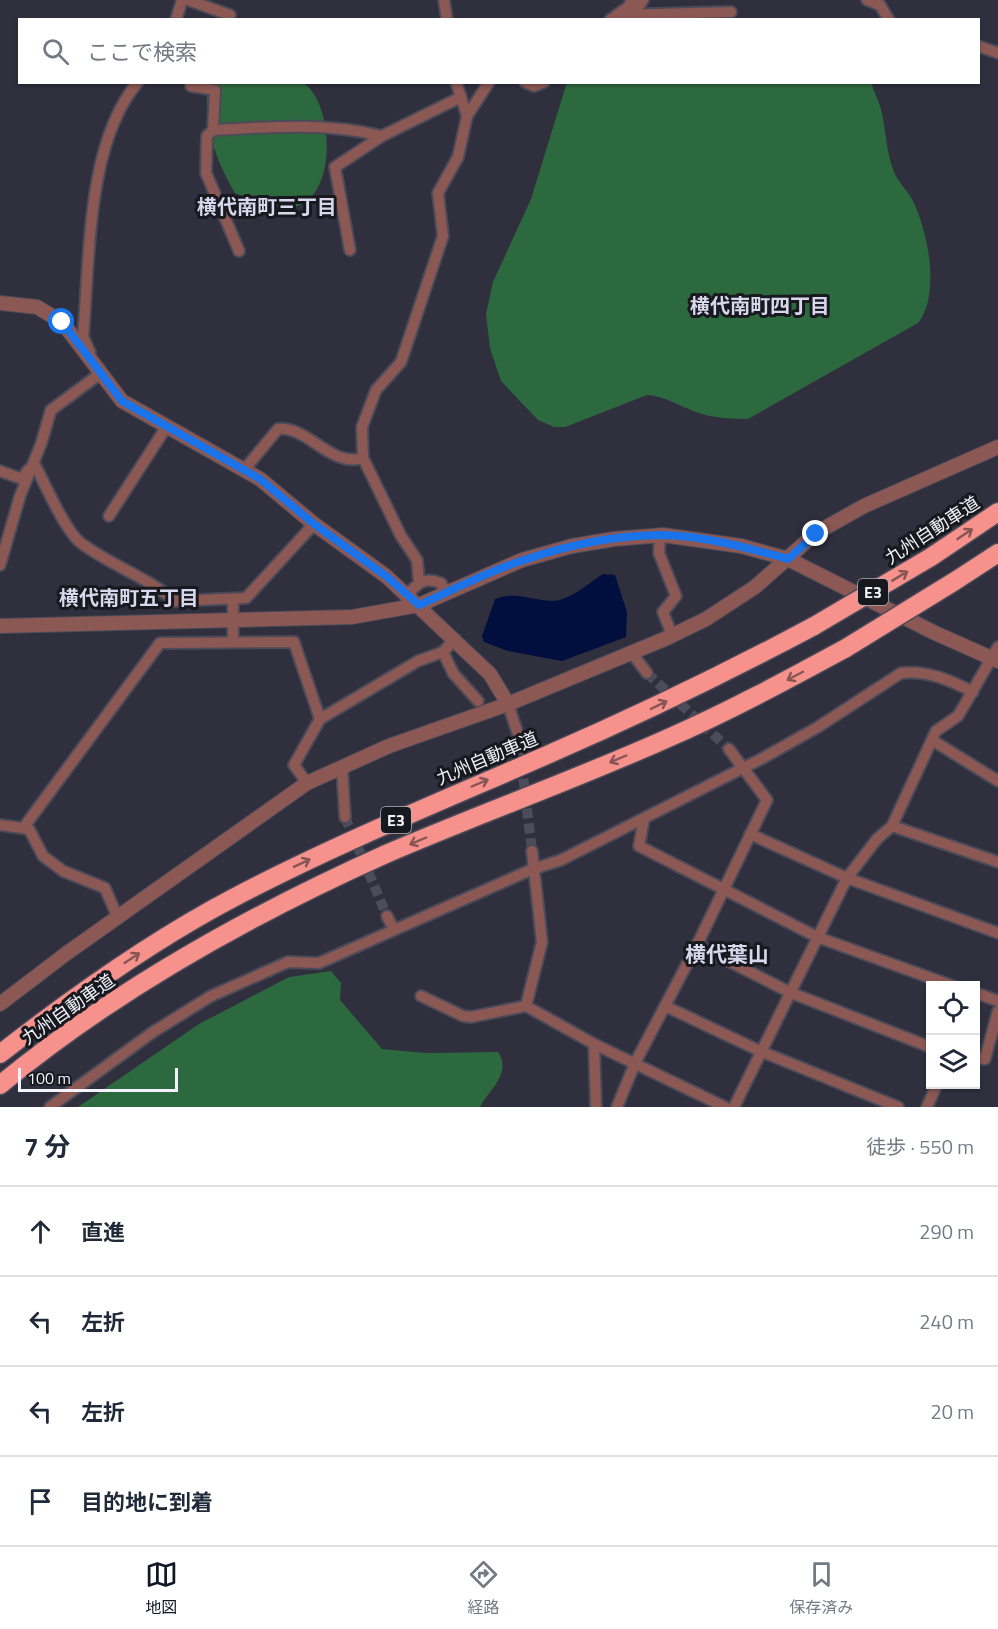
<!DOCTYPE html>
<html lang="ja">
<head>
<meta charset="utf-8">
<style>
	body { margin:0; font-family:"Titillium Web","Noto Sans JP",sans-serif; background:#f6f6f7; color:#1f2937 }
	.controls { position:absolute; right:18px; bottom:18px; display:grid; overflow:hidden; border-radius:0px; box-shadow:0 2px 4px #0004 }
	.controls button { width:54px; height:54px; display:grid; place-items:center; padding:0; border:0; border-bottom:2px solid #e0e1e3; background:#fff; color:#1f2937; font:30px sans-serif }
	.scale { position:absolute; left:18px; bottom:15px; width:160px; box-sizing:border-box; padding-left:6px; border:3px solid #f3f2fc; border-top:0; font-size:16px; line-height:21px; white-space:nowrap; color:#f3f2fc; -webkit-text-stroke:4px #18181f; paint-order:stroke }
	.stop { position:absolute; width:18px; height:18px; margin:-14px; border:4px solid #1a73e8; border-radius:50%; background:#fff }
	.stop.end { background:#1a73e8; border-color:#fff; box-shadow:0 2px 6px #0008 }
	.list { margin:0; padding:0; list-style:none }
	h2 { display:flex; justify-content:space-between; align-items:center; height:78px; margin:0; padding:0 24px; font-size:26px }
	h2 small { font-size:20px; font-weight:400; color:#747a83 }
	.list li { display:grid; grid-template-columns:39px 1fr auto; gap:18px; align-items:center; box-sizing:border-box; height:90px; padding:0 24px; border-top:2px solid #e0e1e3 }
	.list b { display:block; font-size:22px; white-space:nowrap }
	.list em { font-size:20px; font-style:normal; color:#747a83 }
	.icon { flex:none; width:33px; height:33px; fill:none; stroke:currentColor; stroke-width:2; stroke-linecap:round; stroke-linejoin:round }
	.map { position:relative; flex:none; width:998px; height:1107px; overflow:hidden }
	.search { position:absolute; background:#fff; box-shadow:0 2px 4px #0004; left:18px; right:18px; top:18px; height:66px; display:flex; align-items:center; gap:15px; box-sizing:border-box; padding:0 21px; border-radius:0px; color:#747a83; font-size:22px }
	.sheet { height:438px; background:#fff }
	nav { display:flex; justify-content:space-around; align-items:center; box-sizing:border-box; height:84px; border-top:2px solid #e0e1e3; background:#fff; font-size:16px; color:#747a83 }
	nav a { display:grid; justify-items:center; gap:3px }
	nav .on { color:#111827 }
	.map>svg:first-child { display:block }
</style>
</head>
<body>
<div class="map">
<svg width="998" height="1107" viewBox="0 0 998 1107">
	<rect width="100%" height="100%" fill="#302f3e"/>
	<g fill="#2d693e">
		<path d="M209 82H302C335 101 338 200 293 207 273 210 253 200 235 193 216 161 201 121 209 82Z"/>
		<path d="M567 82 871 83C874 91 878 100 881 109 886 130 886 151 894 172 898 182 907 190 912 199 928 231 941 294 918 323L748 419C730 419 712 418 696 412 679 406 665 396 647 395L565 427H554L538 420 501 381 490 348 486 314 493 282 531 199Z"/>
		<path d="M331 971 341 983 340 1000 382 1049 426 1053 498 1052C512 1073 490 1089 480 1107H78L199 1024 289 977Z"/>
	</g>
	<path fill="#000f3e" d="M603 574 615 575 627 612 626 637 562 661 508 651 484 642 482 636 495 599C515 591 531 600 552 601 569 601 589 583 603 574Z"/>
	<g fill="none" stroke-linecap="round" stroke-linejoin="round">
		<g stroke="#4d4c5a" stroke-width="10" stroke-dasharray="10 5" stroke-linecap="butt">
			<path d="M647 673 729 749"/>
			<path d="M518 734 532 851"/>
			<path d="M345 817 387 916"/>
		</g>
		<defs>
			<g id="minor">
				<path d="M188 0 230 15"/>
				<path d="M444 0 447 20"/>
				<path d="M867 0 880 5 889 20"/>
				<path d="M617 15 731 12"/>
				<path d="M633 15 643 0"/>
				<path d="M176 20 182 0"/>
				<path d="M610 20 628 7 632 0"/>
				<path d="M978 46 998 53"/>
				<path d="M191 82V86L215 90 213 130 207 136 206 173 239 251"/>
				<path d="M456 82 467 116"/>
				<path d="M525 82 534 86 544 82"/>
				<path d="M213 130C269 127 327 122 382 136L461 97"/>
				<path d="M350 250 335 167 382 136"/>
				<path d="M90 352 83 337C90 259 86 143 138 82"/>
				<path d="M34 463C44 482 65 531 81 543 110 565 147 577 175 601L246 598 314 524"/>
				<path d="M244 470 278 429C309 426 330 468 363 458"/>
				<path d="M0 471 22 479 28 470"/>
				<path d="M109 516 167 426"/>
				<path d="M660 535 659 553 676 596 663 612 672 635"/>
				<path d="M0 565 20 496 41 444 51 410 101 373 99 368"/>
				<path d="M419 581 417 560 401 536 363 458 362 427 376 390 401 362 443 236 438 193 458 157 467 116 489 82"/>
				<path d="M407 595C419 582 424 577 441 583L446 593"/>
				<path d="M233 601V642"/>
				<path d="M443 652 453 673 478 701"/>
				<path d="M631 652 647 673"/>
				<path d="M508 704 518 734"/>
				<path d="M320 719 418 661 443 652 455 639"/>
				<path d="M932 740 998 781"/>
				<path d="M342 767 345 817"/>
				<path d="M644 819 639 846 817 937 953 986"/>
				<path d="M0 825 29 829 43 856 63 871 105 888 118 918"/>
				<path d="M892 826 998 862"/>
				<path d="M24 827 160 643 294 642 320 719 294 765 307 783"/>
				<path d="M750 834 847 878 998 933"/>
				<path d="M532 851 542 942 526 1006 594 1044 596 1107"/>
				<path d="M387 916 394 930"/>
				<path d="M697 945 789 992 930 1047"/>
				<path d="M976 993 998 1001"/>
				<path d="M421 996 463 1016 471 1017 526 1006"/>
				<path d="M665 1006 760 1051 898 1107"/>
				<path d="M594 1044 725 1107"/>
				<path d="M976 1058 985 1059 998 1011"/>
				<path d="M50 1107 153 1032 211 996 288 962 319 963 533 869 561 860 763 758 818 727 901 673C927 670 950 680 973 692"/>
				<path d="M617 1107 635 1063 697 945 767 800 729 749"/>
				<path d="M734 1107 847 878 877 839 892 826 936 731 958 716 998 647"/>
				<path d="M927 1107 937 1084"/>
			</g>
			<g id="tertiary">
				<path d="M0 303 37 307 62 322 122 401 260 479 314 524 386 576 490 674 508 704"/>
				<path d="M0 626 352 617 419 605 522 560 572 546 614 539 663 535 741 546 788 559 935 633 998 661"/>
				<path d="M0 1004 67 953 307 783 389 746 508 704 667 638 706 619 755 587 816 533 864 506 998 447"/>
			</g>
			<g id="motorway">
				<path d="M931 557 998 512"/>
				<path d="M955 581 998 553"/>
				<path d="M0 1054C74 996 151 941 235 897 336 844 442 801 547 755 637 716 726 673 814 626"/>
				<path d="M0 1085C116 989 250 915 386 854 479 814 574 780 666 739 728 712 787 680 846 648"/>
			</g>
		</defs>
		<use href="#minor" stroke="#4b4a59" stroke-width="14"/>
		<use href="#tertiary" stroke="#4b4a59" stroke-width="16"/>
		<use href="#motorway" stroke="#4b4a59" stroke-width="21"/>
		<use href="#minor" stroke="#8b5854" stroke-width="10"/>
		<use href="#tertiary" stroke="#8b5854" stroke-width="14"/>
		<use href="#motorway" stroke="#f6928b" stroke-width="18"/>
		<defs>
			<g id="motorway-bridge">
				<path d="M814 626 931 557"/>
				<path d="M846 648 955 581"/>
			</g>
		</defs>
		<use href="#motorway-bridge" stroke="#4b4a59" stroke-width="21" stroke-linecap="butt"/>
		<use href="#motorway-bridge" stroke="#f6928b" stroke-width="18"/>
	</g>
	<defs><path id="oneway-shaft" d="M-6 0H5M1.5-3L5.5 0L1.5 3" fill="none" stroke-width="1.6" stroke-linecap="round" stroke-linejoin="round" transform="scale(1.5)"/></defs>
	<g stroke="#875555">
		<use href="#oneway-shaft" transform="translate(965 534) rotate(-34)"/>
		<use href="#oneway-shaft" transform="translate(900 576) rotate(-31)"/>
		<use href="#oneway-shaft" transform="translate(795 676) rotate(152)"/>
		<use href="#oneway-shaft" transform="translate(659 705) rotate(-26)"/>
		<use href="#oneway-shaft" transform="translate(618 759) rotate(157)"/>
		<use href="#oneway-shaft" transform="translate(480 783) rotate(-23)"/>
		<use href="#oneway-shaft" transform="translate(418 841) rotate(157)"/>
		<use href="#oneway-shaft" transform="translate(302 863) rotate(-25)"/>
		<use href="#oneway-shaft" transform="translate(132 958) rotate(-33)"/>
	</g>
	<g fill="none" stroke-linecap="round" stroke-linejoin="round">
		<path stroke="#1a73e8" stroke-width="8" d="M62 322 122 401 260 479 314 524 386 576 419 605C453 590 488 571 524 560 568 545 616 535 663 535 705 536 748 548 788 559L816 534"/>
	</g>
	<g text-anchor="middle" dominant-baseline="central" stroke-width="6" stroke-linejoin="round" paint-order="stroke">
		<g fill="#18181f" stroke="#b1b1ba" stroke-width="1.5">
			<rect x="858" y="579" width="30" height="26" rx="4.5"/>
			<rect x="381" y="807" width="30" height="26" rx="4.5"/>
		</g>
		<g font-size="16" font-weight="bold" fill="#f3f2fc">
			<text x="873" y="592">E3</text>
			<text x="396" y="820">E3</text>
		</g>
		<g font-size="18" fill="#f3f2fc" stroke="#18181f">
			<text transform="translate(932 530) rotate(-33)">九州自動車道</text>
			<text transform="translate(487 758) rotate(-23)">九州自動車道</text>
			<text transform="translate(68 1009) rotate(-35)">九州自動車道</text>
		</g>
		<g font-size="20" font-weight="bold" fill="#d8d7eb" stroke="#18181f">
			<text x="267" y="206">横代南町三丁目</text>
			<text x="760" y="305">横代南町四丁目</text>
			<text x="129" y="597">横代南町五丁目</text>
		</g>
		<g font-size="21" font-weight="bold" fill="#d8d7eb" stroke="#18181f">
			<text x="727" y="954">横代葉山</text>
		</g>
	</g>
</svg>
<div class="controls">
<button><svg class="icon" aria-label="locate" viewBox="0 0 24 24"><circle cx="12" cy="12" r="6"/><path d="M12 2v4M12 18v4M2 12h4M18 12h4"/></svg></button>
<button><svg class="icon" aria-label="layers" viewBox="0 0 24 24"><path d="M12 4l9 5-9 5-9-5zM3 14l9 5 9-5"/></svg></button>
</div>
<div class="scale">100 m</div>
<div class="stop" style="left:62px;top:322px"></div>
<div class="stop end" style="left:816px;top:534px"></div>
<div class="search"><svg class="icon" aria-label="search" viewBox="0 0 24 24"><circle cx="10" cy="10" r="6"/><path d="M15 15l6 6"/></svg>ここで検索</div>
</div>
<section class="sheet">
<h2>7 分<small>徒歩 · 550 m</small></h2>
<ul class="list">
<li><svg class="icon" aria-label="ahead" viewBox="0 0 24 24"><path d="M12 20V5M6 11l6-6 6 6"/></svg><div><b>直進</b></div><em>290 m</em></li>
<li><svg class="icon" aria-label="left" viewBox="0 0 24 24"><path d="M17 20v-9H6M10 6l-5 5 5 5"/></svg><div><b>左折</b></div><em>240 m</em></li>
<li><svg class="icon" aria-label="left" viewBox="0 0 24 24"><path d="M17 20v-9H6M10 6l-5 5 5 5"/></svg><div><b>左折</b></div><em>20 m</em></li>
<li><svg class="icon" aria-label="arrive" viewBox="0 0 24 24"><path d="M6 21V4h12l-3 4 3 4H6"/></svg><div><b>目的地に到着</b></div></li>
</ul>
</section>
<nav>
<a class="on"><svg class="icon" aria-label="map" viewBox="0 0 24 24"><path d="M3 6l6-2 6 2 6-2v14l-6 2-6-2-6 2zM9 4v14M15 6v14"/></svg>地図</a>
<a><svg class="icon" aria-label="directions" viewBox="0 0 24 24"><path d="M12 3l9 9-9 9-9-9zM9 14v-3h6M13 9l2 2-2 2"/></svg>経路</a>
<a><svg class="icon" aria-label="saved" viewBox="0 0 24 24"><path d="M7 4h10v16l-5-4-5 4z"/></svg>保存済み</a>
</nav>
</body>
</html>
